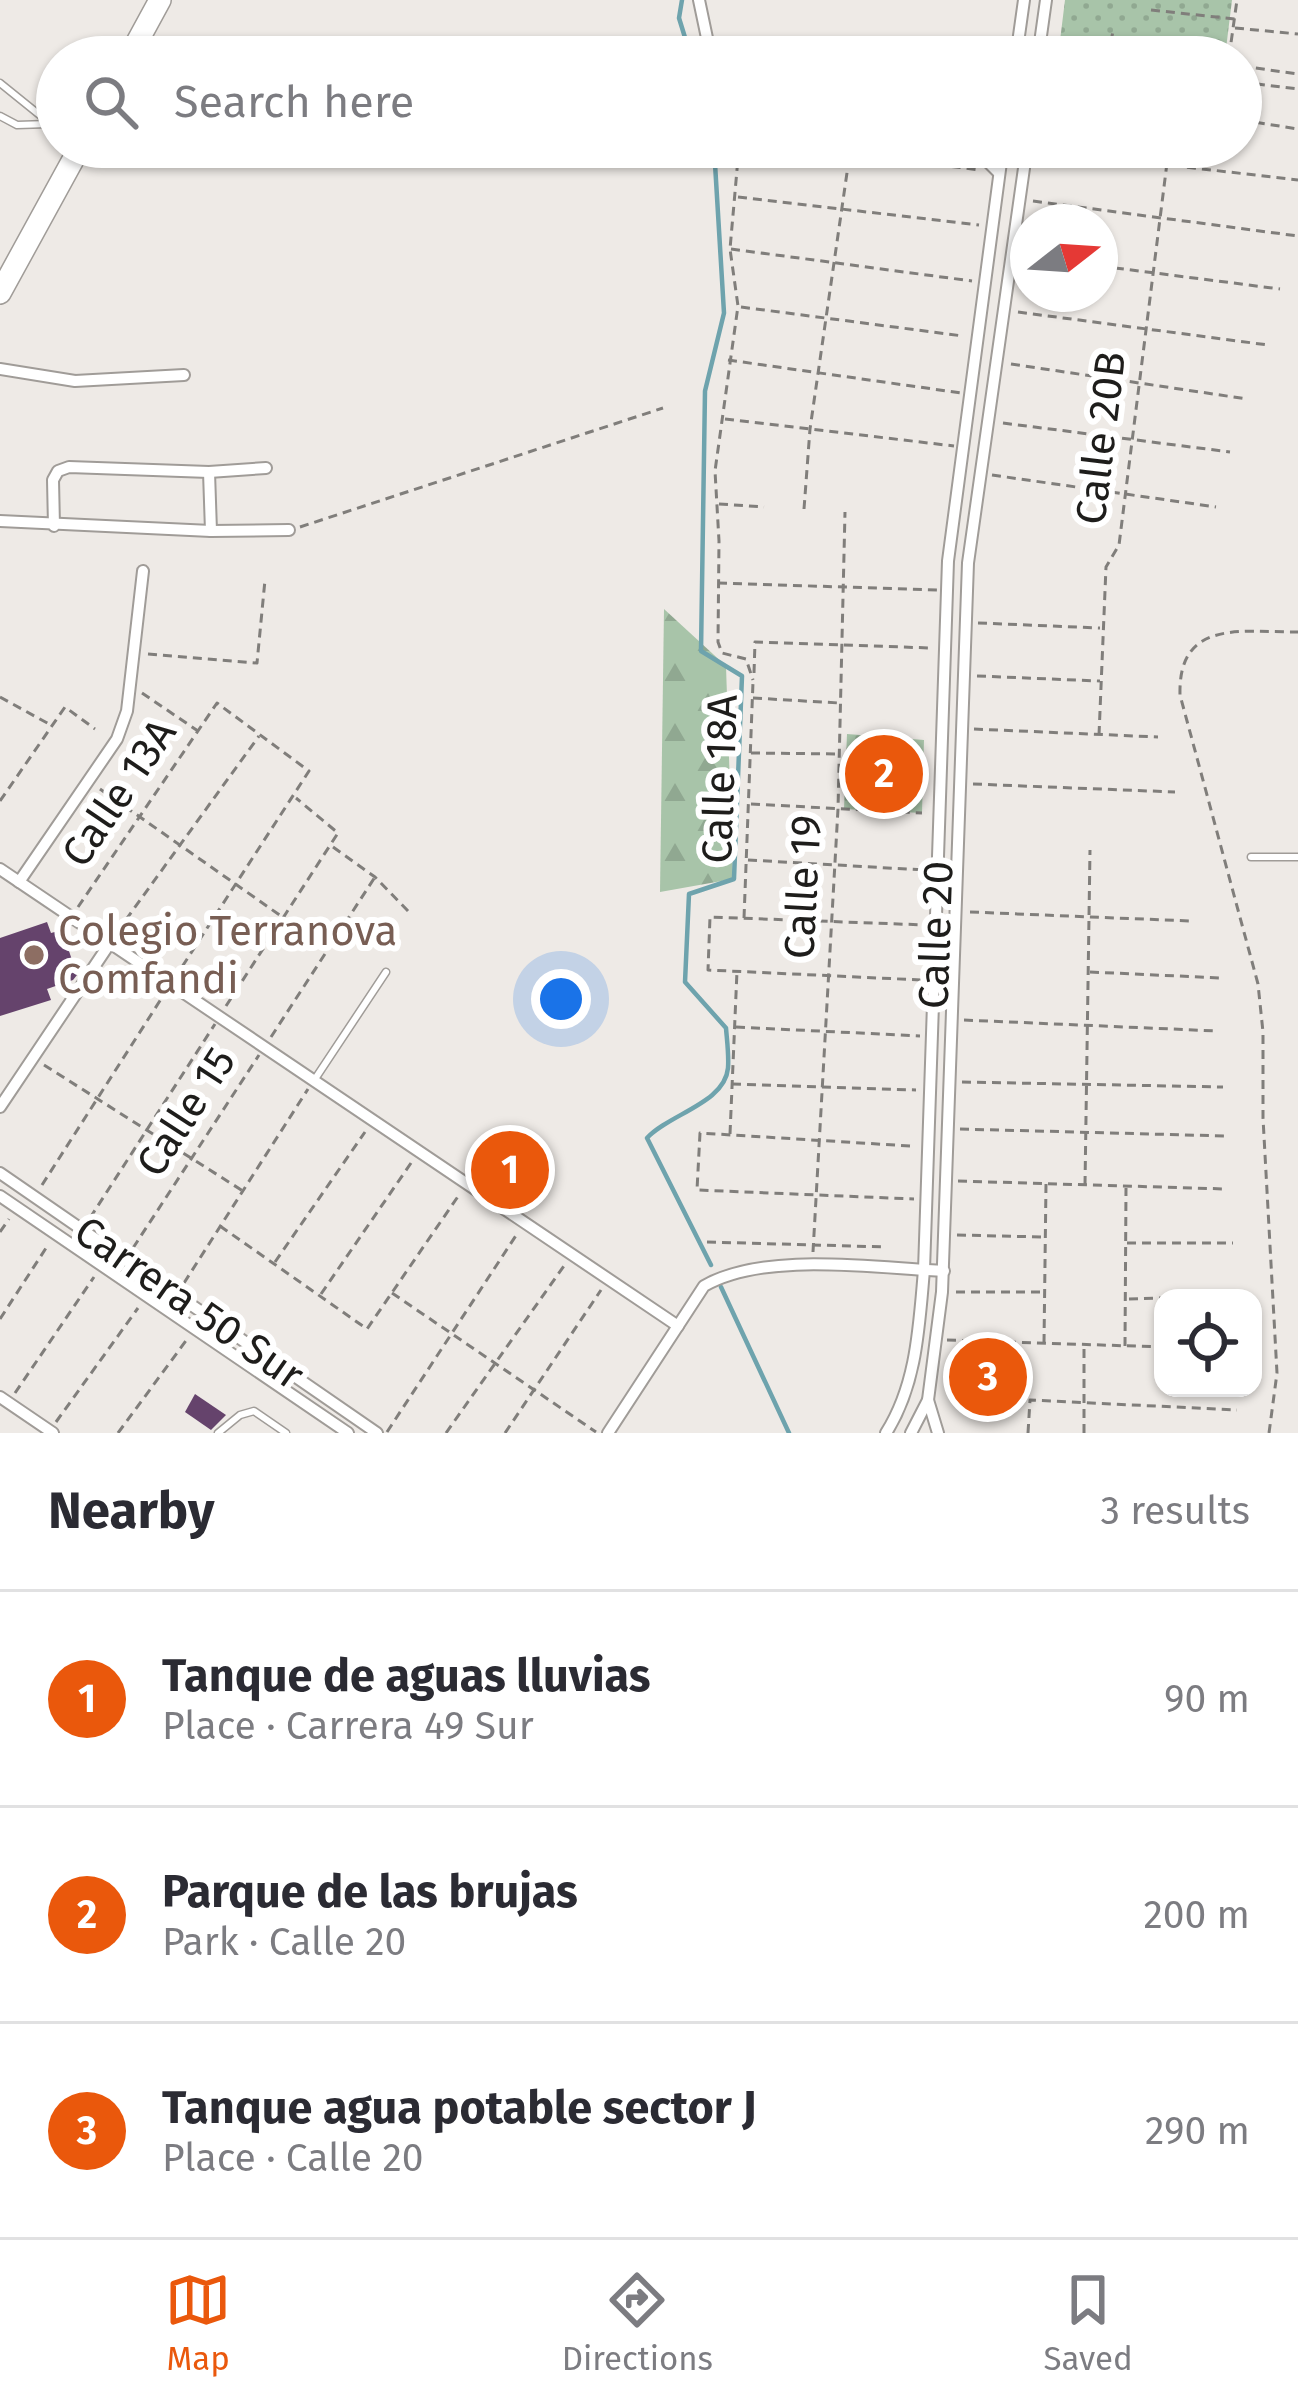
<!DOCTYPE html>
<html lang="en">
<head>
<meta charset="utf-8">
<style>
	body { margin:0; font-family:"Fira Sans",sans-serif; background:#f2f2f3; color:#2b2b33 }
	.controls { position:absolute; right:36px; bottom:36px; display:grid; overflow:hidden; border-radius:24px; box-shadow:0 3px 9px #0004 }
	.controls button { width:108px; height:108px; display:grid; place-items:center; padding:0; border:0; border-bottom:3px solid #e1e1e2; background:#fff; color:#2b2b33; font:60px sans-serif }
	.compass { position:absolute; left:1010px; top:204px; width:108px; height:108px; border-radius:50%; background:#fff; box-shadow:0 3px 9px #0004; rotate:73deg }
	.you { position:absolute; left:561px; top:999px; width:42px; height:42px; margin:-30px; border:9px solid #fff; border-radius:50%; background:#1a73e8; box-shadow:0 0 0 18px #1a73e833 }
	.badge { display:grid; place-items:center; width:78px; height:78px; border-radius:50%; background:#ea580c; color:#fff; font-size:39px; font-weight:700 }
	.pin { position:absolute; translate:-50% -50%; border:6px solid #fff; box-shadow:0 3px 12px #0006 }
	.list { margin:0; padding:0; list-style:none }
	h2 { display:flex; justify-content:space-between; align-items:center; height:156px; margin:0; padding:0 48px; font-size:51px }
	h2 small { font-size:39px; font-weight:400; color:#7c7c81 }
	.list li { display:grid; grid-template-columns:78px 1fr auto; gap:36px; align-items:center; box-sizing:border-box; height:216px; padding:0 48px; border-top:3px solid #e1e1e2 }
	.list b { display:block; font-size:45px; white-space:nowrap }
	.list p { margin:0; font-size:39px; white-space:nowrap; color:#7c7c81 }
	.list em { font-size:39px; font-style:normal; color:#7c7c81 }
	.icon { flex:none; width:66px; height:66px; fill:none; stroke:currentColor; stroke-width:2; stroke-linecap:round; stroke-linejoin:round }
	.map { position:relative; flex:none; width:1298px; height:1433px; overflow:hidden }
	.search { position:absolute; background:#fff; box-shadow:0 3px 9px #0004; left:36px; right:36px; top:36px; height:132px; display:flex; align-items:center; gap:30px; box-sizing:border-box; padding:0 42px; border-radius:66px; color:#7c7c81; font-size:45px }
	.sheet { height:804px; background:#fff }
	nav { display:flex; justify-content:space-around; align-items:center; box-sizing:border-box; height:168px; border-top:3px solid #e1e1e2; background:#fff; font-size:33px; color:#7c7c81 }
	nav a { display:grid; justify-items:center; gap:6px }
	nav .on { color:#ea580c }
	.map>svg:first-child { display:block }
</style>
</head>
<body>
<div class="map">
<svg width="1298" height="1433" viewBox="0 0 1298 1433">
	<defs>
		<pattern id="forest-firs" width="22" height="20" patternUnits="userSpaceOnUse" patternTransform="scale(3)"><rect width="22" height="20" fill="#a8c4a9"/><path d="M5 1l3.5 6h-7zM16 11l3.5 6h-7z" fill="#90a891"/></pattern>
		<pattern id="park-dots" width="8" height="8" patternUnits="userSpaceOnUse" patternTransform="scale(3)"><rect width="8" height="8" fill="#a8c4a9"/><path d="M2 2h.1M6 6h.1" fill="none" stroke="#90a891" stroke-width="1.8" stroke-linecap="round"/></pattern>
	</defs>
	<rect width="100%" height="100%" fill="#eeeae6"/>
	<path fill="url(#forest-firs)" d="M664 609 726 666 733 879 660 892Z"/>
	<g fill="url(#park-dots)">
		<path d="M1065 0H1232L1225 57H1177L1119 50 1117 57H1058Z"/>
		<path d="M847 734 924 740 922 813 844 809Z"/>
	</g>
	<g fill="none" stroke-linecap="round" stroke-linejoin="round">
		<g stroke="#6ea3ad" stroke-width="4.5">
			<path d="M682 0 679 18 691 57"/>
			<path d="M711 1265 647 1138C669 1114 725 1103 728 1068 729 1055 727 1041 726 1028L685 982 689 894 734 879 742 676 701 651 705 391 724 313 714 147"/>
			<path d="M721 1287 789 1433"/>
		</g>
	</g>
	<g fill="#65436c">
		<path d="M47 922 51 933 62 930 77 975 73 980 47 989 51 1000 0 1016V938Z"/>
		<path d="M500 1151 533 1173 524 1192 488 1167Z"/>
		<path d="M969 1359 1008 1361 1005 1395 968 1393Z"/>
		<path d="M195 1394 226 1415 211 1430 185 1412Z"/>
	</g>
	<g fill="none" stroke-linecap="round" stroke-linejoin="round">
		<defs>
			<g id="lane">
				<path d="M0 83 57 129"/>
				<path d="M0 116 17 125 48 124"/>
				<path d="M1251 857H1298"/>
				<path d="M315 1079 386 972"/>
				<path d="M218 1433 240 1415 254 1411 286 1433"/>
			</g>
			<g id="street">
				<path d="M699 0 711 57"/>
				<path d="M1016 57 1024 0"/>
				<path d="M1038 57 1046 0"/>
				<path d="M973 147 999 173"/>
				<path d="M0 369 75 381 184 375"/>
				<path d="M209 472 211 531"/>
				<path d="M0 521 211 531 289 530"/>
				<path d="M54 526 53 480 58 471 69 467 209 472 266 468"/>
				<path d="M0 869 678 1326"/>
				<path d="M19 882 117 739 127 711 143 571"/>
				<path d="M0 1107 110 943"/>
				<path d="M0 1173 377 1433"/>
				<path d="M0 1196 348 1433"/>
				<path d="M0 1397 53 1433"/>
				<path d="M928 1400 938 1433"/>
				<path d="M608 1433 704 1286C765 1251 874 1268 944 1271"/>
				<path d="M886 1433C917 1384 919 1326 924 1270L948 561 1003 147"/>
				<path d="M911 1433 928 1400 942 1292 968 563 1027 147"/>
			</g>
			<g id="highway">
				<path d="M129 57 160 0"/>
				<path d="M0 293 80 147"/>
			</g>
		</defs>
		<use href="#lane" stroke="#a09c98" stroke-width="9"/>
		<use href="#street" stroke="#a09c98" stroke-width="14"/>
		<use href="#highway" stroke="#a09c98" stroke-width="24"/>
		<g stroke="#807e7b" stroke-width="3" stroke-dasharray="9 6" stroke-linecap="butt">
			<path d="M1151 10 1235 19"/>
			<path d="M1235 28 1298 34"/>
			<path d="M1053 41 1176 57"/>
			<path d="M1108 57 1113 31"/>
			<path d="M1229 57 1237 0"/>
			<path d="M1241 66 1298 74"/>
			<path d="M1241 82 1298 89"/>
			<path d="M1241 120 1298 129"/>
			<path d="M739 147 730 249 738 306 715 471 719 541 718 642 722 653 746 659 753 680"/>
			<path d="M803 147 979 170"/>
			<path d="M1038 150 1298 180"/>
			<path d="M738 197 979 225"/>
			<path d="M1033 201 1298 236"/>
			<path d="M731 249 972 281"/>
			<path d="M1100 266 1280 289"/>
			<path d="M741 307 963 336"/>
			<path d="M1018 312 1268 345"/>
			<path d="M728 360 961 393"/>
			<path d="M1011 364 1247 399"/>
			<path d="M725 419 954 446"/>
			<path d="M1003 423 1230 452"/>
			<path d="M992 475 1216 507"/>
			<path d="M719 504 764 507"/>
			<path d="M804 509 810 429 850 152"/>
			<path d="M300 527 663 408"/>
			<path d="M718 583 937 590"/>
			<path d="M978 623 1100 628"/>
			<path d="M148 654 257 663 265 580"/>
			<path d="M754 673 755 642 931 648"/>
			<path d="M977 676 1100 681"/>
			<path d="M142 693 198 731"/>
			<path d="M0 697 49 724"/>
			<path d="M753 698 839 703"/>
			<path d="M974 729 1158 737"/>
			<path d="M1099 735 1106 567 1119 545 1169 147"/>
			<path d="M751 753 838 754"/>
			<path d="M973 784 1175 792"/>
			<path d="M100 789 328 949"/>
			<path d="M0 801 65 707 95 729"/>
			<path d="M751 804 922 813"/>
			<path d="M333 847 375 877 409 912"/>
			<path d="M748 860 924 870"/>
			<path d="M78 907 217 703 309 771 178 973"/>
			<path d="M970 912 1190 921"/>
			<path d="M744 918 753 682"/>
			<path d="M117 932 259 736"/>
			<path d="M1090 972 1221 978"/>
			<path d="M921 980 708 970 710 917 926 925"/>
			<path d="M226 1006 338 833 296 798"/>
			<path d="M964 1020 1217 1031"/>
			<path d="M736 1027 920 1036"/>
			<path d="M271 1037 375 877"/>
			<path d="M44 1065 243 1191"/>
			<path d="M962 1082 1223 1087"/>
			<path d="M732 1084 916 1090"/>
			<path d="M960 1129 1226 1136"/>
			<path d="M730 1134 737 971"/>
			<path d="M910 1146 700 1133 697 1190 914 1199"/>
			<path d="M958 1181 1226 1189"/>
			<path d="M42 1185 163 996"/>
			<path d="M1085 1185 1090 850"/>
			<path d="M90 1218 215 1024"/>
			<path d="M220 1226 367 1329 459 1195"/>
			<path d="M0 1232 9 1219"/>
			<path d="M957 1235 1043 1237"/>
			<path d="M707 1242 886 1247"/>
			<path d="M1127 1243H1233"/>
			<path d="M133 1248 259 1055"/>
			<path d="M813 1252 838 809 845 512"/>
			<path d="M275 1262 365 1132"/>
			<path d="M184 1283 308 1089"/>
			<path d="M956 1292H1043"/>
			<path d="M392 1293 596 1432"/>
			<path d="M321 1294 411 1163"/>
			<path d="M1183 1298 1231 1297"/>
			<path d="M1129 1299 1163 1298"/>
			<path d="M0 1319 48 1245"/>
			<path d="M947 1340 1163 1347"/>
			<path d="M1044 1343 1046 1184"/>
			<path d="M1125 1346 1126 1188"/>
			<path d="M15 1393 94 1277"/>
			<path d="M56 1422 138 1308"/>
			<path d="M387 1432 517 1234"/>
			<path d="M118 1433 188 1338"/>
			<path d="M446 1433 566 1263"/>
			<path d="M505 1433 601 1290"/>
			<path d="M1028 1433 1030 1400 1237 1410"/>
			<path d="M1084 1433V1345"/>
			<path d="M1269 1433 1277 1373 1263 1118V1032L1258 984 1180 695C1178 619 1241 632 1298 632"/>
		</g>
		<use href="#lane" stroke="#fff" stroke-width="6"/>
		<use href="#street" stroke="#fff" stroke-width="10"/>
		<use href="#highway" stroke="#fff" stroke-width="21"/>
	</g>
	<circle fill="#8d6e63" stroke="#fff" stroke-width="4.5" cx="34" cy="955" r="12"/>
	<g text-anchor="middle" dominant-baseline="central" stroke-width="12" stroke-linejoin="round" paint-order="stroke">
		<g font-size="42" fill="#1e1d1b" stroke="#fff">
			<text transform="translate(1101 438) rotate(-83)">Calle 20B</text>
			<text transform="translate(720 779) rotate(-88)">Calle 18A</text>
			<text transform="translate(119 793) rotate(-56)">Calle 13A</text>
			<text transform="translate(803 887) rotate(-87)">Calle 19</text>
			<text transform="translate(936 935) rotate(-88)">Calle 20</text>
			<text transform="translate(186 1112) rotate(-57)">Calle 15</text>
			<text transform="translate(189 1303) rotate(35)">Carrera 50 Sur</text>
		</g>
		<g font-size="42" fill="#785e54" stroke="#fff" text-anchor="start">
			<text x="58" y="931">Colegio Terranova<tspan x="58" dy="48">Comfandi</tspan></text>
		</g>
	</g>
</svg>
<div class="controls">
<button><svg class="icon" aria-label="locate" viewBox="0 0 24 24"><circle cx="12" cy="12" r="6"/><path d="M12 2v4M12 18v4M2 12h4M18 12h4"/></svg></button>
</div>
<svg class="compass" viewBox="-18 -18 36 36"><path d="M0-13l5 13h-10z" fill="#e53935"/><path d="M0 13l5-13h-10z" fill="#7c7c81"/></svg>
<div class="you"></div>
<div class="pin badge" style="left:510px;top:1170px">1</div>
<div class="pin badge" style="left:884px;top:774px">2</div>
<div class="pin badge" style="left:988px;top:1377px">3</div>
<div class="search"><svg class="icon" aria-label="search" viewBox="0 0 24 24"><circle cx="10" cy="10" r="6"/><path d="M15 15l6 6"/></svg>Search here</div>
</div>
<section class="sheet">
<h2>Nearby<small>3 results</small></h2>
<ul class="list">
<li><span class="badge">1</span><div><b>Tanque de aguas lluvias</b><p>Place · Carrera 49 Sur</p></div><em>90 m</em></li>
<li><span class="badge">2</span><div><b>Parque de las brujas</b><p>Park · Calle 20</p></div><em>200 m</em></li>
<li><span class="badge">3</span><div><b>Tanque agua potable sector J</b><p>Place · Calle 20</p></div><em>290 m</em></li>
</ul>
</section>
<nav>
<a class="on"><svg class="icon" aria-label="map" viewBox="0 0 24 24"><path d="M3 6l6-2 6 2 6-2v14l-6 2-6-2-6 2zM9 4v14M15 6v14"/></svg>Map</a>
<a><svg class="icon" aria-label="directions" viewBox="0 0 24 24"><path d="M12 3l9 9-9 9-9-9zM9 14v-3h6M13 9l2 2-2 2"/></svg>Directions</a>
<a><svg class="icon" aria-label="saved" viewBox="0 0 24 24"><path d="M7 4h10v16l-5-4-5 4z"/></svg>Saved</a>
</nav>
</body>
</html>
